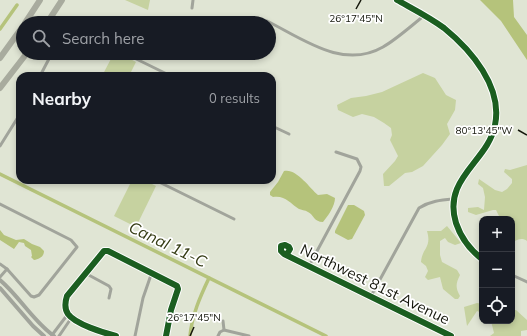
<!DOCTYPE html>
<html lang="en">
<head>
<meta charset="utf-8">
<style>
	body { margin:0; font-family:Mulish,sans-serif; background:#242831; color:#f1f3f6 }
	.controls { position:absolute; right:12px; bottom:12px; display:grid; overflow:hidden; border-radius:8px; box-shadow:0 2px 6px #0003 }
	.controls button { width:36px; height:36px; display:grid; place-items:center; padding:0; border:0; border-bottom:1px solid #363941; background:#171b24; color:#f1f3f6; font:20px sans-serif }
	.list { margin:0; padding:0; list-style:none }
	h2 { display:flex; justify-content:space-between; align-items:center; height:52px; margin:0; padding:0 16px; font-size:17px }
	h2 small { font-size:13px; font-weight:400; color:#9ea1a6 }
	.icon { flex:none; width:22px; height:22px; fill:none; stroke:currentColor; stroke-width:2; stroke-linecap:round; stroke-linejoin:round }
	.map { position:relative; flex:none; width:527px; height:336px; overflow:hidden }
	.search { position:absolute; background:#171b24; box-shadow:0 2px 6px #0003; left:16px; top:16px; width:260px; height:44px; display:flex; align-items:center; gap:10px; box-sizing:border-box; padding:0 14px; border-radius:22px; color:#9ea1a6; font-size:15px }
	.panel { position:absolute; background:#171b24; box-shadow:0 2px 6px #0003; left:16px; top:72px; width:260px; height:112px; border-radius:12px }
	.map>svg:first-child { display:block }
</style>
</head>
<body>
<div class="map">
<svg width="527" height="336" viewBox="0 0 527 336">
	<rect width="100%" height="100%" fill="#e0e5d4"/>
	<g fill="#c6d2a0">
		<path d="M125 0H150L148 10Z"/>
		<path d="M114 53H119L136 62 129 76H102Z"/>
		<path d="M423 73 435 78 446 95 456 100 455 110 447 124 450 134 442 145 423 166 412 172 405 173 389 186H384L383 174 395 161 398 156 390 140 392 135 391 128 384 123 374 117 362 114 353 117 338 110 337 105 351 98 366 96 382 92Z"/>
		<path d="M527 165V241C522 237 516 240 512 243V219H497L499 216 496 210H493L476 215 468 212V208L478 207 484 210 485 197 483 188 478 184 479 179 495 190 502 192 507 189 512 183V179L504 172 505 169 510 170Z"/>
		<path d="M132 180H144L156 186 136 227 114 216Z"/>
		<path d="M447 226 461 243 455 245 448 242 445 238 440 241V255L442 262 457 270 460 275C456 283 455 287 460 296L458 299H455L443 289 440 277 428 280 425 277 428 271 426 266 421 262C422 248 432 248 427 231H441Z"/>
		<path d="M477 303 482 304V313L477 311 467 326 464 307Z"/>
		<path d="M512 310H516L527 320V330L521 331V336H490L494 333 491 321H512Z"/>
	</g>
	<g fill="#b5c37b">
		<path d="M480 0H513L514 17 527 35V60L501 21Z"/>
		<path d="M284 171C296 168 309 187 318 195L327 194 335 198C335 206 328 216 323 222 314 222 314 215 308 212 305 210 301 210 299 209 290 203 285 195 273 197L270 195V192L278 182Z"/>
		<path d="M348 205H354L364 211 365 215 352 239 348 240 335 233V231Z"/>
		<path d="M0 230 4 235 16 240 24 239 32 244 40 247 44 251C44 257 39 259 34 260L31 257 32 256 31 250 25 246 24 243 19 242 14 249 0 240Z"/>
	</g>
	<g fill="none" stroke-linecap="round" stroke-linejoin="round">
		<g stroke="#b5c37b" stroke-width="3.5">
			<path d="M0 29 17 5"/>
			<path d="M0 174 326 336"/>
			<path d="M190 336C192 315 200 297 209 278"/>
		</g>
		<g stroke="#a1a49b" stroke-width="3">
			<path d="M397 0C413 9 429 17 444 28 471 50 503 87 495 125 488 162 442 178 456 223 461 238 469 249 482 259"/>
			<path d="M192 8 193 0"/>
			<path d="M267 21C303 39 343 70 383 47 397 39 412 25 425 15"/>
			<path d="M124 53 171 76"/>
			<path d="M40 76 52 53"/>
			<path d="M272 126 289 134"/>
			<path d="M0 146 20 114"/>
			<path d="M155 180 234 219"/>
			<path d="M0 204 71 240 77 247 39 295 34 297 31 296 7 269 0 264"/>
			<path d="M287 254 290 249 289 247 285 245 281 246V251L284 254 451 336"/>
			<path d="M309 266 360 171 361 167 357 159 336 152"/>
			<path d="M85 273 109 286 111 289 109 298"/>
			<path d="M512 275 527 282"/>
			<path d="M0 277 7 269"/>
			<path d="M371 296 419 208C430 201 441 200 453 199"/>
			<path d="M224 330 249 336"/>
			<path d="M52 335 68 314"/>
			<path d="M59 336 72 317"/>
			<path d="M116 336C104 333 75 324 68 314 64 308 65 302 67 296L104 251H108L177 286 178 289 171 310 166 336"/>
			<path d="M135 336 143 298 152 272"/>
			<path d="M218 336 220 332 224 330 223 321"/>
		</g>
		<g stroke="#a1a49b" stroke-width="4">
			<path d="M0 280C20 297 32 320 54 336"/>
			<path d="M0 288 33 326 44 336"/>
		</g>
		<g stroke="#a8ab9e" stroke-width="6">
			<path d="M25 23 40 0"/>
			<path d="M47 23 62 0"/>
			<path d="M0 58 23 26"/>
			<path d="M0 88 27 53"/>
		</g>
		<defs>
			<g id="cycleway">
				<path d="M397 0C413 9 429 17 444 28 471 50 503 87 495 125 488 162 442 178 456 223 461 238 469 249 482 259"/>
				<path d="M287 254 290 249 289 247 285 245 281 246V251L284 254 451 336"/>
				<path d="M116 336C104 333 75 324 68 314 64 308 65 302 67 296L104 251H108L177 286 178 289 171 310 166 336"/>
			</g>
		</defs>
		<use href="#cycleway" stroke="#fff" stroke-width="8"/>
		<use href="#cycleway" stroke="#1b5e20" stroke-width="6"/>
	</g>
	<path fill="none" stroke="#15170c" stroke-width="1.5" d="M356 9 361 0M518 130 527 135M190 336 194 327"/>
	<g text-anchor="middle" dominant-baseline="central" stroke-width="3.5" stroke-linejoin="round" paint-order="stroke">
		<g font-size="15" fill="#15170c" stroke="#fff">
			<text transform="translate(375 284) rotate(26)">Northwest 81st Avenue</text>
		</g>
		<g font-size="16" font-style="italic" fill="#353c14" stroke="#fff">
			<text transform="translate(168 244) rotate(26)">Canal 11-C</text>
		</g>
	</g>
	<g font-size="10" text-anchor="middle" fill="#15170c" stroke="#fff" stroke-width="3.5" stroke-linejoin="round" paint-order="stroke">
		<text x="356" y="22">26°17'45"N</text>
		<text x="484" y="134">80°13'45"W</text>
		<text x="194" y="321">26°17'45"N</text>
	</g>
</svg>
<div class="controls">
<button>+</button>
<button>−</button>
<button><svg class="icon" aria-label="locate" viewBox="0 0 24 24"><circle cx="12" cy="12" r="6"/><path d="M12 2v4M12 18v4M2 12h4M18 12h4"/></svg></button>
</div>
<div class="search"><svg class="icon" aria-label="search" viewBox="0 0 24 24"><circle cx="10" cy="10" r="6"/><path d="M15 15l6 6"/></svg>Search here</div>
<section class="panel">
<h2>Nearby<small>0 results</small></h2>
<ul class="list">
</ul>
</section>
</div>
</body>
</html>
